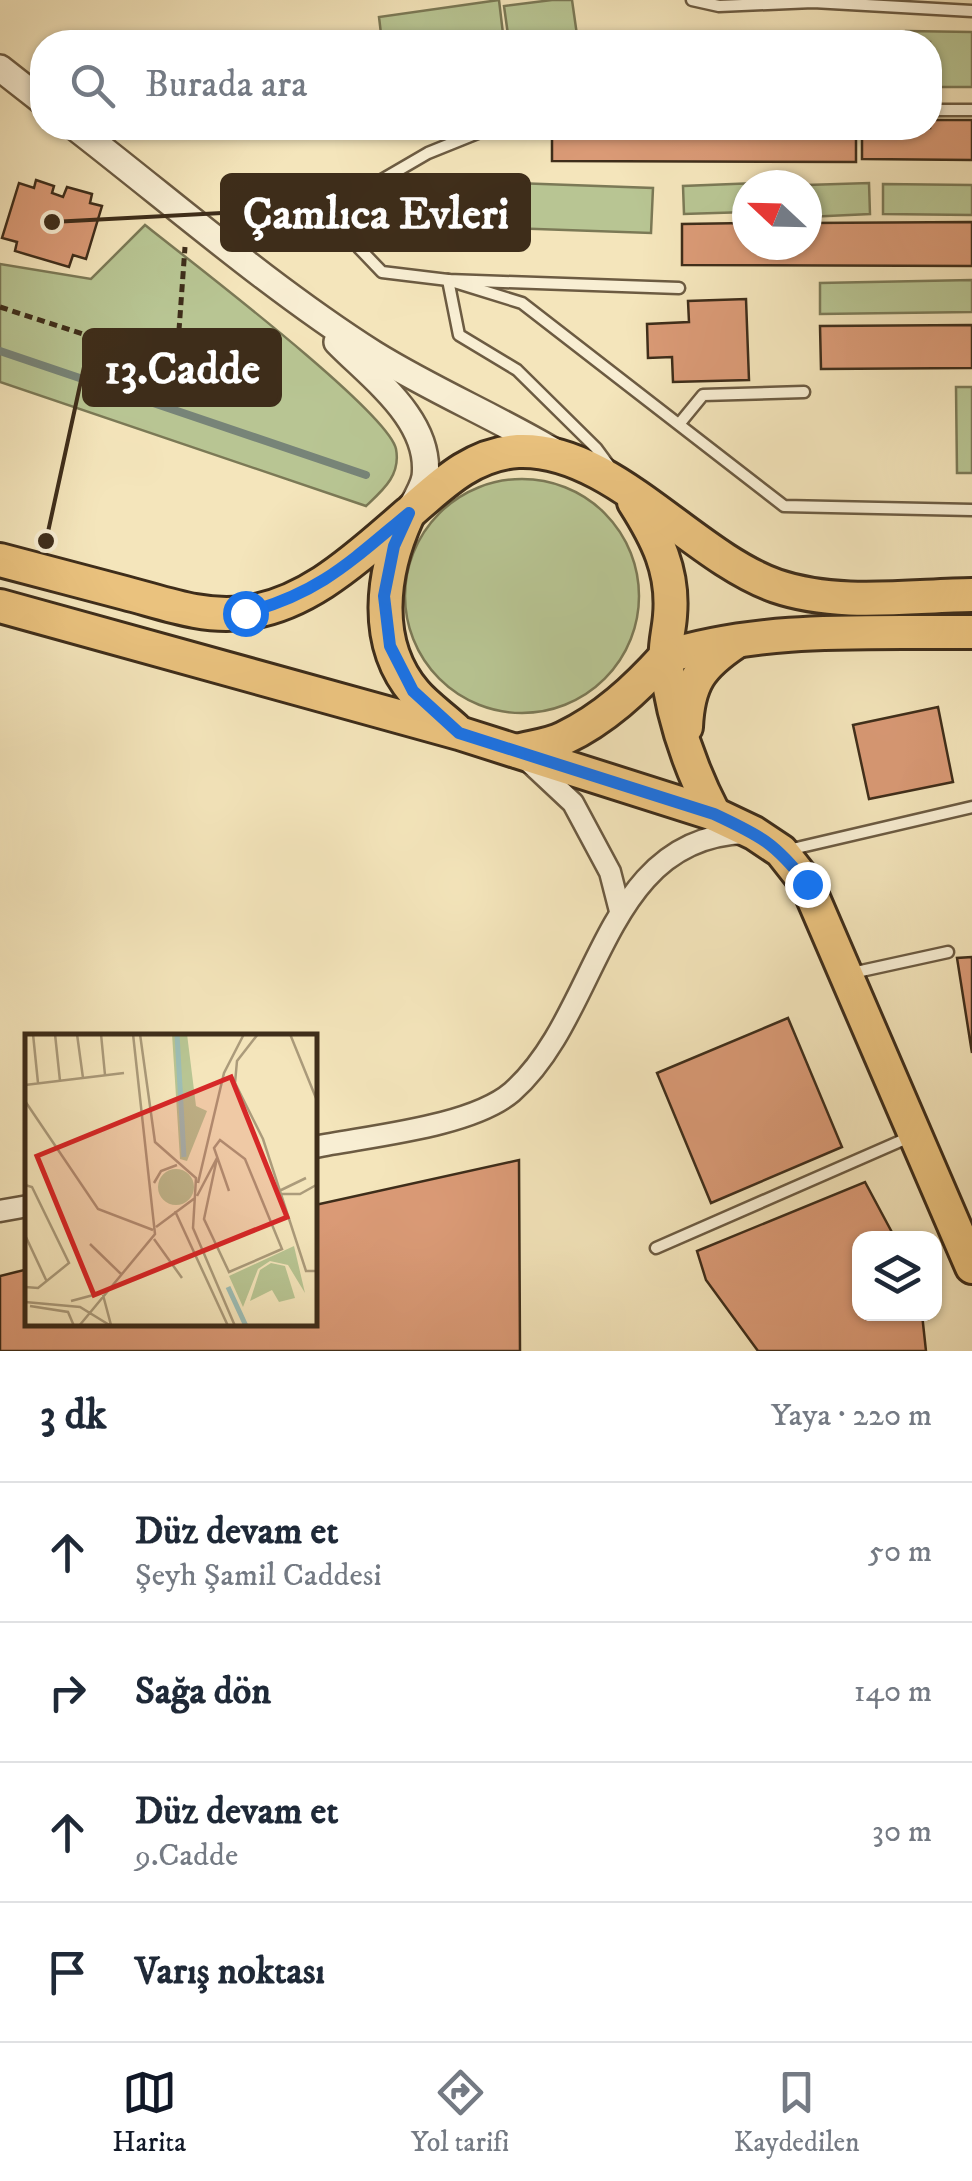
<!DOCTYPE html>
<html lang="tr">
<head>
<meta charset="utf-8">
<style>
	body { margin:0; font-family:"IM FELL DW Pica",serif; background:#f6f6f7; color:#1f2937 }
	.controls { position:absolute; right:30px; bottom:30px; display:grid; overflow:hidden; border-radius:20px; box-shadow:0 2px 8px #0004 }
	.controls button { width:90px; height:90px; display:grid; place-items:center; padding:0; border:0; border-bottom:2px solid #e0e1e3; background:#fff; color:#1f2937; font:50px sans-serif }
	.compass { position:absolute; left:732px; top:170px; width:90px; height:90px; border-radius:50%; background:#fff; box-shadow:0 2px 8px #0004; rotate:292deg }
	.stop { position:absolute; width:30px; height:30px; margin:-22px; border:8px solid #1a73e8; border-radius:50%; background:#fff }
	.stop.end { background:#1a73e8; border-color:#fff; box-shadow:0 2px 10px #0008 }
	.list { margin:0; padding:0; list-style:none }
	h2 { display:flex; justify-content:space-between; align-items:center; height:130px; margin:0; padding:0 40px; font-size:42px }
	h2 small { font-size:32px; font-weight:400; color:#747a83 }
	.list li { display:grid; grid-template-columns:65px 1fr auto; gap:30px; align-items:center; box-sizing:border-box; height:140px; padding:0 40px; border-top:2px solid #e0e1e3 }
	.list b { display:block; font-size:38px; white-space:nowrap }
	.list p { margin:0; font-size:32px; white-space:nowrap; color:#747a83 }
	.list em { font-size:32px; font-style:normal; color:#747a83 }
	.icon { flex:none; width:55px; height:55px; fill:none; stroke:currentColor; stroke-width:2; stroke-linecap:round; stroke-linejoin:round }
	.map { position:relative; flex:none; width:972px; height:1351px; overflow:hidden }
	.search { position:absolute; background:#fff; box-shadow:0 2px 8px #0004; left:30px; right:30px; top:30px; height:110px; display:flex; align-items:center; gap:25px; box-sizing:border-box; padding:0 35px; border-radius:40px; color:#747a83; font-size:38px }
	.sheet { height:690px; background:#fff }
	nav { display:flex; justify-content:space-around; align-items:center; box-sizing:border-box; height:140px; border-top:2px solid #e0e1e3; background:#fff; font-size:28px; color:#747a83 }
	nav a { display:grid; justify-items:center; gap:5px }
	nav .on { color:#111827 }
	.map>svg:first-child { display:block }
</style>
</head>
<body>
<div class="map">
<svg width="972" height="1351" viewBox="0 0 972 1351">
	<rect width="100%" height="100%" fill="#f4e5bb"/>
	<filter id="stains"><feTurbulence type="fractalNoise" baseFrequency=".002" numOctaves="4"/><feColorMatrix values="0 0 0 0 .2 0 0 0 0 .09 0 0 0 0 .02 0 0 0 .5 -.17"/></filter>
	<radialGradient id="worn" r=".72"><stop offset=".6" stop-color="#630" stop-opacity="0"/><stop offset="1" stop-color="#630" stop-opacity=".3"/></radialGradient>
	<g fill="#b8c593" stroke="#7b7956" stroke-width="2.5">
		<path d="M499 0 504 42H382L379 17Z"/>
		<path d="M552 0H572L578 42H509L504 6Z"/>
		<path d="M906 31 972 32V87H930V42H906Z"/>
		<path d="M456 181 653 188 651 233 455 226Z"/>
		<path d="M781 182V185H747V212L684 214 683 186Z"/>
		<path d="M869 183 870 214 807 217V185Z"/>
		<path d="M883 184 972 185V215L883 214Z"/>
		<path d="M145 225C186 258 388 411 396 449 401 475 383 490 366 506L0 382V264L91 279Z"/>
		<path d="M972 280V312L820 314V283Z"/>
		<path d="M956 387H972V473H957Z"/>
		<circle cx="522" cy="596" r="117"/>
	</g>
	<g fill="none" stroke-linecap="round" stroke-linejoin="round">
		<path stroke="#778478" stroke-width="8" d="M0 351 366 475"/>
	</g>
	<g fill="#da9a76" stroke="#3e2d1a" stroke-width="2.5">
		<path d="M930 120H972V160L862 159V128H930Z"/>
		<path d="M552 128H856V162L552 161Z"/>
		<path d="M36 180 54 186 52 193 63 197 67 187 92 194 90 203 102 206 86 259 73 255 69 267 15 251 17 242 2 238 19 183 34 188Z"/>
		<path d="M972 222V266L682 265V224L747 223V245H807V223Z"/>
		<path d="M746 299 749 380 673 382 672 357 648 358 647 324 689 322 688 301Z"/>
		<path d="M972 325V368L821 369 820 326Z"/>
		<path d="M938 707 953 782 869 799 853 725Z"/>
		<path d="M972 957V1053L957 958Z"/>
		<path d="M788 1018 842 1147 711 1203 657 1073Z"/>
		<path d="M519 1160 520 1351H0V1276L28 1269V1324H315V1205Z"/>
		<path d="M865 1182 895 1238H860V1314H922L926 1351H758L706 1280 697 1251Z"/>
	</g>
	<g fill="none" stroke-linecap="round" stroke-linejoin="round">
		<defs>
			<g id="service">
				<path d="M692 0 719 6 813 2 972 11"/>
				<path d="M930 110H972"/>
				<path d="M490 128 428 153 373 185 349 220 359 248 382 272 448 280 679 288"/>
				<path d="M448 280 522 303 784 506 972 510"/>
				<path d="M448 280 459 335 517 370 596 448 610 467"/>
				<path d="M680 423 703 395 804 392"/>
				<path d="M788 850 972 807"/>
				<path d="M852 973 948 952"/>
				<path d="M656 1248 912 1136"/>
			</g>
			<g id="minor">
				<path d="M526 759 573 803 610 872 620 911"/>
				<path d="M315 1147C369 1136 471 1127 512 1092 601 1014 602 837 745 833"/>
				<path d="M0 1211 28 1206"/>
			</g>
			<g id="tertiary">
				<path d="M0 68 42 101"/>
				<path d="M76 128C174 204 269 287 374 354 432 390 496 417 555 452"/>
				<path d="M337 342C372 378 432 420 425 477 423 487 417 497 412 506"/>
			</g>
			<g id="primary">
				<path d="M634 502C657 538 674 571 670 616 669 631 664 647 666 662 672 716 689 766 714 814"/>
				<path d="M407 517C382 572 372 643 415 693 426 706 442 717 455 729"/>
				<path d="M0 560C42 571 83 582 125 593 164 603 202 618 243 613 309 606 361 554 409 513 442 484 472 454 518 451 611 447 691 556 776 586 837 607 909 596 972 595"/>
				<path d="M0 606 459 733 714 814 754 833 781 851 807 884 972 1267"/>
				<path d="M665 657C763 626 870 633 972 632"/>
				<path d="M686 727C688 683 700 666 736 642"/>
				<path d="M517 751C532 747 550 745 564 738 604 719 636 689 665 657"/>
			</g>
		</defs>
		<use href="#service" stroke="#6c5b42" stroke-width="15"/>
		<use href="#minor" stroke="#6c5b42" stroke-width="25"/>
		<use href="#tertiary" stroke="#6c5b42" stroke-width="30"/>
		<use href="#primary" stroke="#3e2d1a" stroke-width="38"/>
		<g stroke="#3e2d1a" stroke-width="5" stroke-dasharray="8 5" stroke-linecap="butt">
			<path d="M0 307 184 367 188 358 186 349 170 341 162 345 156 358"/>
			<path d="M178 344 185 247"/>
		</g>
		<use href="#service" stroke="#f8eed3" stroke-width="10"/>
		<use href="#minor" stroke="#f8eed3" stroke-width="20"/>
		<use href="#tertiary" stroke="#f8eed3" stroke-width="25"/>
		<use href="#primary" stroke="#eac27e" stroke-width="32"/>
	</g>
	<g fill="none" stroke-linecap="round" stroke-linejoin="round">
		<path stroke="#1a73e8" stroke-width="12" d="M245 613C320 593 351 561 409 513L394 546 384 596 390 646 413 691 459 733 714 814C761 836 775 843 807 884"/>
	</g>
	<g transform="translate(25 1034)">
		<rect width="292" height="292" fill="#f4e5bb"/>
		<path d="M147 0H162L171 72 182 77 162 127 155 125ZM133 153a18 18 0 1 1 36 0a18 18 0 1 1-36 0ZM269 212 280 259 263 231 245 227 233 235 218 273 204 242ZM246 229 260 232 270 264 254 268 247 256 225 267 235 236Z" fill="#b8c593"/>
		<path fill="none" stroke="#9dbeb6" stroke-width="5" d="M152 0 159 123M203 253 221 292"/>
		<path fill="none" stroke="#ab9b7b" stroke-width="2.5" d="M8 0 13 49M30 0 35 47M52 0 58 44M76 0 80 41M115 0 130 108 171 144 168 194 210 292M233 0 212 27 210 49 238 105 281 237H293M265 0 293 69M0 51 99 39M0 67 73 175 128 196M192 124 179 185 204 238 257 215 220 125 195 106 189 114 204 157M129 149 136 137 152 131M173 149 199 39 219 0M0 151 7 153 44 229 13 254 0 253M252 158 281 144M253 160H275L293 150M172 162 192 124M150 177 203 292M131 193 170 164M0 201 22 248M129 205 157 244M65 210 96 240M78 261 86 291M46 267 76 259M0 268 55 273 86 292M5 272 43 278 49 292M54 292 130 200 108 0"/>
		<path fill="#d62828" fill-opacity="0.15" stroke="#d62828" stroke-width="5" d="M206 43 262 183 69 261 12 122Z"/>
		<rect width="292" height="292" fill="none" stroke="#3e2d1a" stroke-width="5"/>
	</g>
	<path fill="none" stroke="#3e2d1a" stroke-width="4" d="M52 222L222 213M46 541L84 367"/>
	<g fill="#3e2d1a" stroke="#f8eed3" stroke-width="4">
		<circle cx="52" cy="222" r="10"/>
		<circle cx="46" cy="541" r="10"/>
	</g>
	<g fill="#3e2d1a" stroke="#3e2d1a" stroke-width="4">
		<rect x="222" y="175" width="307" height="75" rx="10"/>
		<rect x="84" y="330" width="196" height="75" rx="10"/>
	</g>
	<g font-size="45" text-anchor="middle" font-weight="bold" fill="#fff">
		<text x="376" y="228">Çamlıca Evleri</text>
		<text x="182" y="383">13.Cadde</text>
	</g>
	<rect width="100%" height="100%" filter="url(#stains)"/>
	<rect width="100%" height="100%" fill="url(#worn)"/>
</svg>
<div class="controls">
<button><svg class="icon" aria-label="layers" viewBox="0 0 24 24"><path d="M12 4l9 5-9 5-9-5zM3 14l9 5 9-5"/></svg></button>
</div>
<svg class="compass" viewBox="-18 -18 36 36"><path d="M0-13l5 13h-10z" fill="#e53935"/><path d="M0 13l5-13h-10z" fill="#747a83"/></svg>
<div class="stop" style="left:245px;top:613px"></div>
<div class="stop end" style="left:807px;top:884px"></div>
<div class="search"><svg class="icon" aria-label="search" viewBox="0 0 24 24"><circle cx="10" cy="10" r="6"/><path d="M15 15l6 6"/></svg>Burada ara</div>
</div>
<section class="sheet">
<h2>3 dk<small>Yaya · 220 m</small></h2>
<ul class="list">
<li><svg class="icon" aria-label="ahead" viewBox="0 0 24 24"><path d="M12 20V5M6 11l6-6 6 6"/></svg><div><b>Düz devam et</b><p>Şeyh Şamil Caddesi</p></div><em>50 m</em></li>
<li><svg class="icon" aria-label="right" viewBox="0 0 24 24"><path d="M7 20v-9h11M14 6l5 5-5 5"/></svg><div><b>Sağa dön</b></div><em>140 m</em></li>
<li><svg class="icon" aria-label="ahead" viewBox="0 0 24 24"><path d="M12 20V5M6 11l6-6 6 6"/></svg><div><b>Düz devam et</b><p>9.Cadde</p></div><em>30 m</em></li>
<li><svg class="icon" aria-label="arrive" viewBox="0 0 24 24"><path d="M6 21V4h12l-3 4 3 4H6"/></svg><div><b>Varış noktası</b></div></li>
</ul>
</section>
<nav>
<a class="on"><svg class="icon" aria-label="map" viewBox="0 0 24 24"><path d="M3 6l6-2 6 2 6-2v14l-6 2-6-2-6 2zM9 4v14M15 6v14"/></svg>Harita</a>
<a><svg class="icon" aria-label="directions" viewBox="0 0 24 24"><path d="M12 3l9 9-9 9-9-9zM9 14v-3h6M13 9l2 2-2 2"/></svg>Yol tarifi</a>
<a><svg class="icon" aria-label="saved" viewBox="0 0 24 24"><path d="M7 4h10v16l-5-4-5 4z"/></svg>Kaydedilen</a>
</nav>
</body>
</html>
